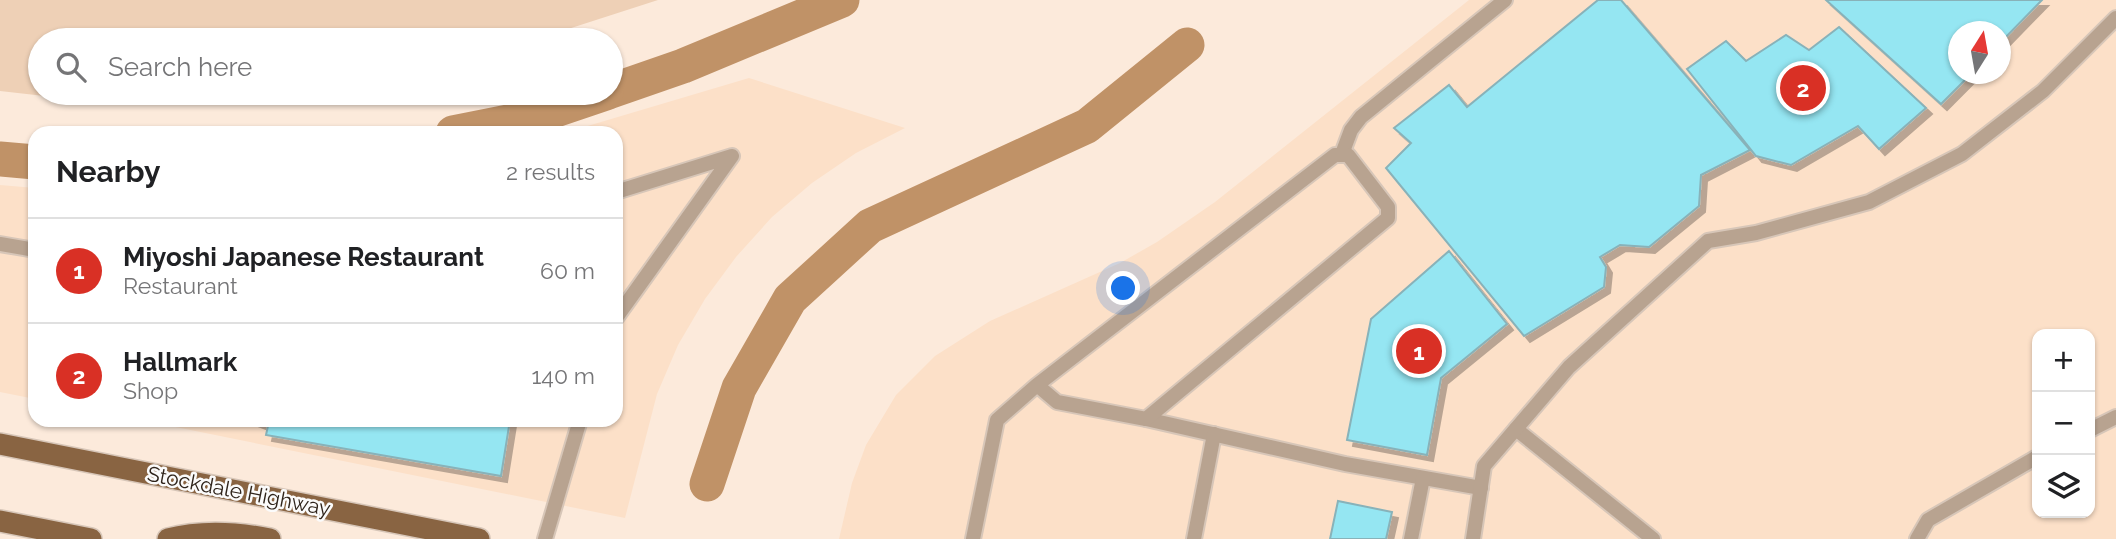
<!DOCTYPE html>
<html lang="en">
<head>
<meta charset="utf-8">
<style>
	body { margin:0; font-family:Raleway,sans-serif; background:#f6f6f6; color:#202124 }
	.controls { position:absolute; right:21px; bottom:21px; display:grid; overflow:hidden; border-radius:14px; box-shadow:0 2px 5px #0004 }
	.controls button { width:63px; height:63px; display:grid; place-items:center; padding:0; border:0; border-bottom:2px solid #e0e0e0; background:#fff; color:#202124; font:35px sans-serif }
	.compass { position:absolute; left:1948px; top:21px; width:63px; height:63px; border-radius:50%; background:#fff; box-shadow:0 2px 5px #0004; rotate:11deg }
	.you { position:absolute; left:1124px; top:289px; width:24px; height:24px; margin:-18px; border:5px solid #fff; border-radius:50%; background:#1a73e8; box-shadow:0 0 0 10px #1a73e833 }
	.badge { display:grid; place-items:center; width:46px; height:46px; border-radius:50%; background:#d93025; color:#fff; font-size:23px; font-weight:700 }
	.pin { position:absolute; translate:-50% -50%; border:4px solid #fff; box-shadow:0 2px 7px #0006 }
	.list { margin:0; padding:0; list-style:none }
	h2 { display:flex; justify-content:space-between; align-items:center; height:91px; margin:0; padding:0 28px; font-size:30px }
	h2 small { font-size:23px; font-weight:400; color:#757577 }
	.list li { display:grid; grid-template-columns:46px 1fr auto; gap:21px; align-items:center; box-sizing:border-box; height:105px; padding:0 28px; border-top:2px solid #e0e0e0 }
	.list b { display:block; font-size:26px; white-space:nowrap }
	.list p { margin:0; font-size:23px; white-space:nowrap; color:#757577 }
	.list em { font-size:23px; font-style:normal; color:#757577 }
	.icon { flex:none; width:38px; height:38px; fill:none; stroke:currentColor; stroke-width:2; stroke-linecap:round; stroke-linejoin:round }
	.map { position:relative; flex:none; width:2116px; height:539px; overflow:hidden }
	.search { position:absolute; background:#fff; box-shadow:0 2px 5px #0004; left:28px; top:28px; width:595px; height:77px; display:flex; align-items:center; gap:18px; box-sizing:border-box; padding:0 24px; border-radius:38px; color:#757577; font-size:26px }
	.panel { position:absolute; background:#fff; box-shadow:0 2px 5px #0004; left:28px; top:126px; width:595px; height:301px; border-radius:21px }
	.map>svg:first-child { display:block }
</style>
</head>
<body>
<div class="map">
<svg width="2116" height="539" viewBox="0 0 2116 539">
	<defs>
		<filter id="shadow"><feDropShadow dx="6" dy="6" stdDeviation="0" flood-color="#0004"/></filter>
	</defs>
	<rect width="100%" height="100%" fill="#fceadb"/>
	<g fill="#fce0c8" fill-rule="evenodd">
		<path d="M1469 0H2116V539H839L852 483 866 445 896 395 935 356 990 321 1120 263 1157 242 1215 202ZM1958 32H2000V74H1958ZM2037 334H2090V513H2037Z"/>
		<path d="M749 78 905 128 856 153 812 183 772 217 736 257 705 299 678 345 657 394 625 518 141 420H616V133H564Z"/>
		<path d="M0 185 35 188V399L0 392Z"/>
	</g>
	<path fill="#eed0b6" d="M0 0H658L534 40H40V93H186L62 98 0 91Z"/>
	<g fill="none" stroke-linecap="round" stroke-linejoin="round">
		<g stroke="#c09267" stroke-width="35">
			<path d="M611 91 683 66 842 0"/>
			<path d="M453 133 538 116 606 93"/>
			<path d="M0 159 35 162"/>
			<path d="M707 484 739 388 790 299 870 226 1087 126 1187 45"/>
		</g>
	</g>
	<g fill="#95e6f2" stroke="#88b2b9" stroke-width="2" filter="url(#shadow)">
		<path d="M1598 0H1621L1750 150 1701 175 1699 206 1649 247 1620 245 1600 257 1606 267 1604 287 1524 336 1386 168 1411 143 1394 128 1449 85 1467 107Z"/>
		<path d="M1826 0H2042L2000 43V32H1958V74H1971L1941 104Z"/>
		<path d="M1839 27 1926 108 1879 149 1858 126 1791 165 1756 156 1687 69 1726 41 1746 61 1786 35 1809 50Z"/>
		<path d="M1449 251 1507 324 1441 378 1427 455 1347 440 1371 319Z"/>
		<path d="M252 420H510L501 476 266 435 268 426Z"/>
		<path d="M1338 501 1392 512 1386 539H1330Z"/>
	</g>
	<g fill="none" stroke-linecap="round" stroke-linejoin="round">
		<defs>
			<g id="lane">
				<path d="M1342 154 1351 130 1361 117 1505 0"/>
				<path d="M616 192 732 156 616 318"/>
				<path d="M0 244 35 250"/>
				<path d="M1146 419 1345 464 1481 488"/>
				<path d="M1516 429 1653 539"/>
				<path d="M2090 430 2116 417"/>
				<path d="M545 539 580 420"/>
				<path d="M973 539 997 420 1037 385 1335 155H1348L1388 207V218L1146 419 1057 402 1037 385"/>
				<path d="M1194 539 1214 434"/>
				<path d="M1411 539 1423 478"/>
				<path d="M1473 539 1484 466 1569 367 1708 241 1756 233 1869 202 1962 154 2043 91 2116 18"/>
				<path d="M1917 539 1928 520 2037 457"/>
			</g>
			<g id="primary">
				<path d="M0 444 479 539"/>
				<path d="M0 521 91 539"/>
				<path d="M168 539C202 530 235 532 270 539"/>
			</g>
		</defs>
		<use href="#lane" stroke="#d7c6b8" stroke-width="18"/>
		<use href="#primary" stroke="#d7c6b8" stroke-width="24"/>
		<use href="#lane" stroke="#b8a390" stroke-width="14"/>
		<use href="#primary" stroke="#896442" stroke-width="21"/>
	</g>
	<g text-anchor="middle" dominant-baseline="central" stroke-width="5" stroke-linejoin="round" paint-order="stroke">
		<g font-size="21" fill="#2f241b" stroke="#fbfbfb">
			<text transform="translate(239 491) rotate(11)">Stockdale Highway</text>
		</g>
	</g>
</svg>
<div class="controls">
<button>+</button>
<button>−</button>
<button><svg class="icon" aria-label="layers" viewBox="0 0 24 24"><path d="M12 4l9 5-9 5-9-5zM3 14l9 5 9-5"/></svg></button>
</div>
<svg class="compass" viewBox="-18 -18 36 36"><path d="M0-13l5 13h-10z" fill="#e53935"/><path d="M0 13l5-13h-10z" fill="#757577"/></svg>
<div class="you"></div>
<div class="pin badge" style="left:1419px;top:351px">1</div>
<div class="pin badge" style="left:1803px;top:88px">2</div>
<div class="search"><svg class="icon" aria-label="search" viewBox="0 0 24 24"><circle cx="10" cy="10" r="6"/><path d="M15 15l6 6"/></svg>Search here</div>
<section class="panel">
<h2>Nearby<small>2 results</small></h2>
<ul class="list">
<li><span class="badge">1</span><div><b>Miyoshi Japanese Restaurant</b><p>Restaurant</p></div><em>60 m</em></li>
<li><span class="badge">2</span><div><b>Hallmark</b><p>Shop</p></div><em>140 m</em></li>
</ul>
</section>
</div>
</body>
</html>
